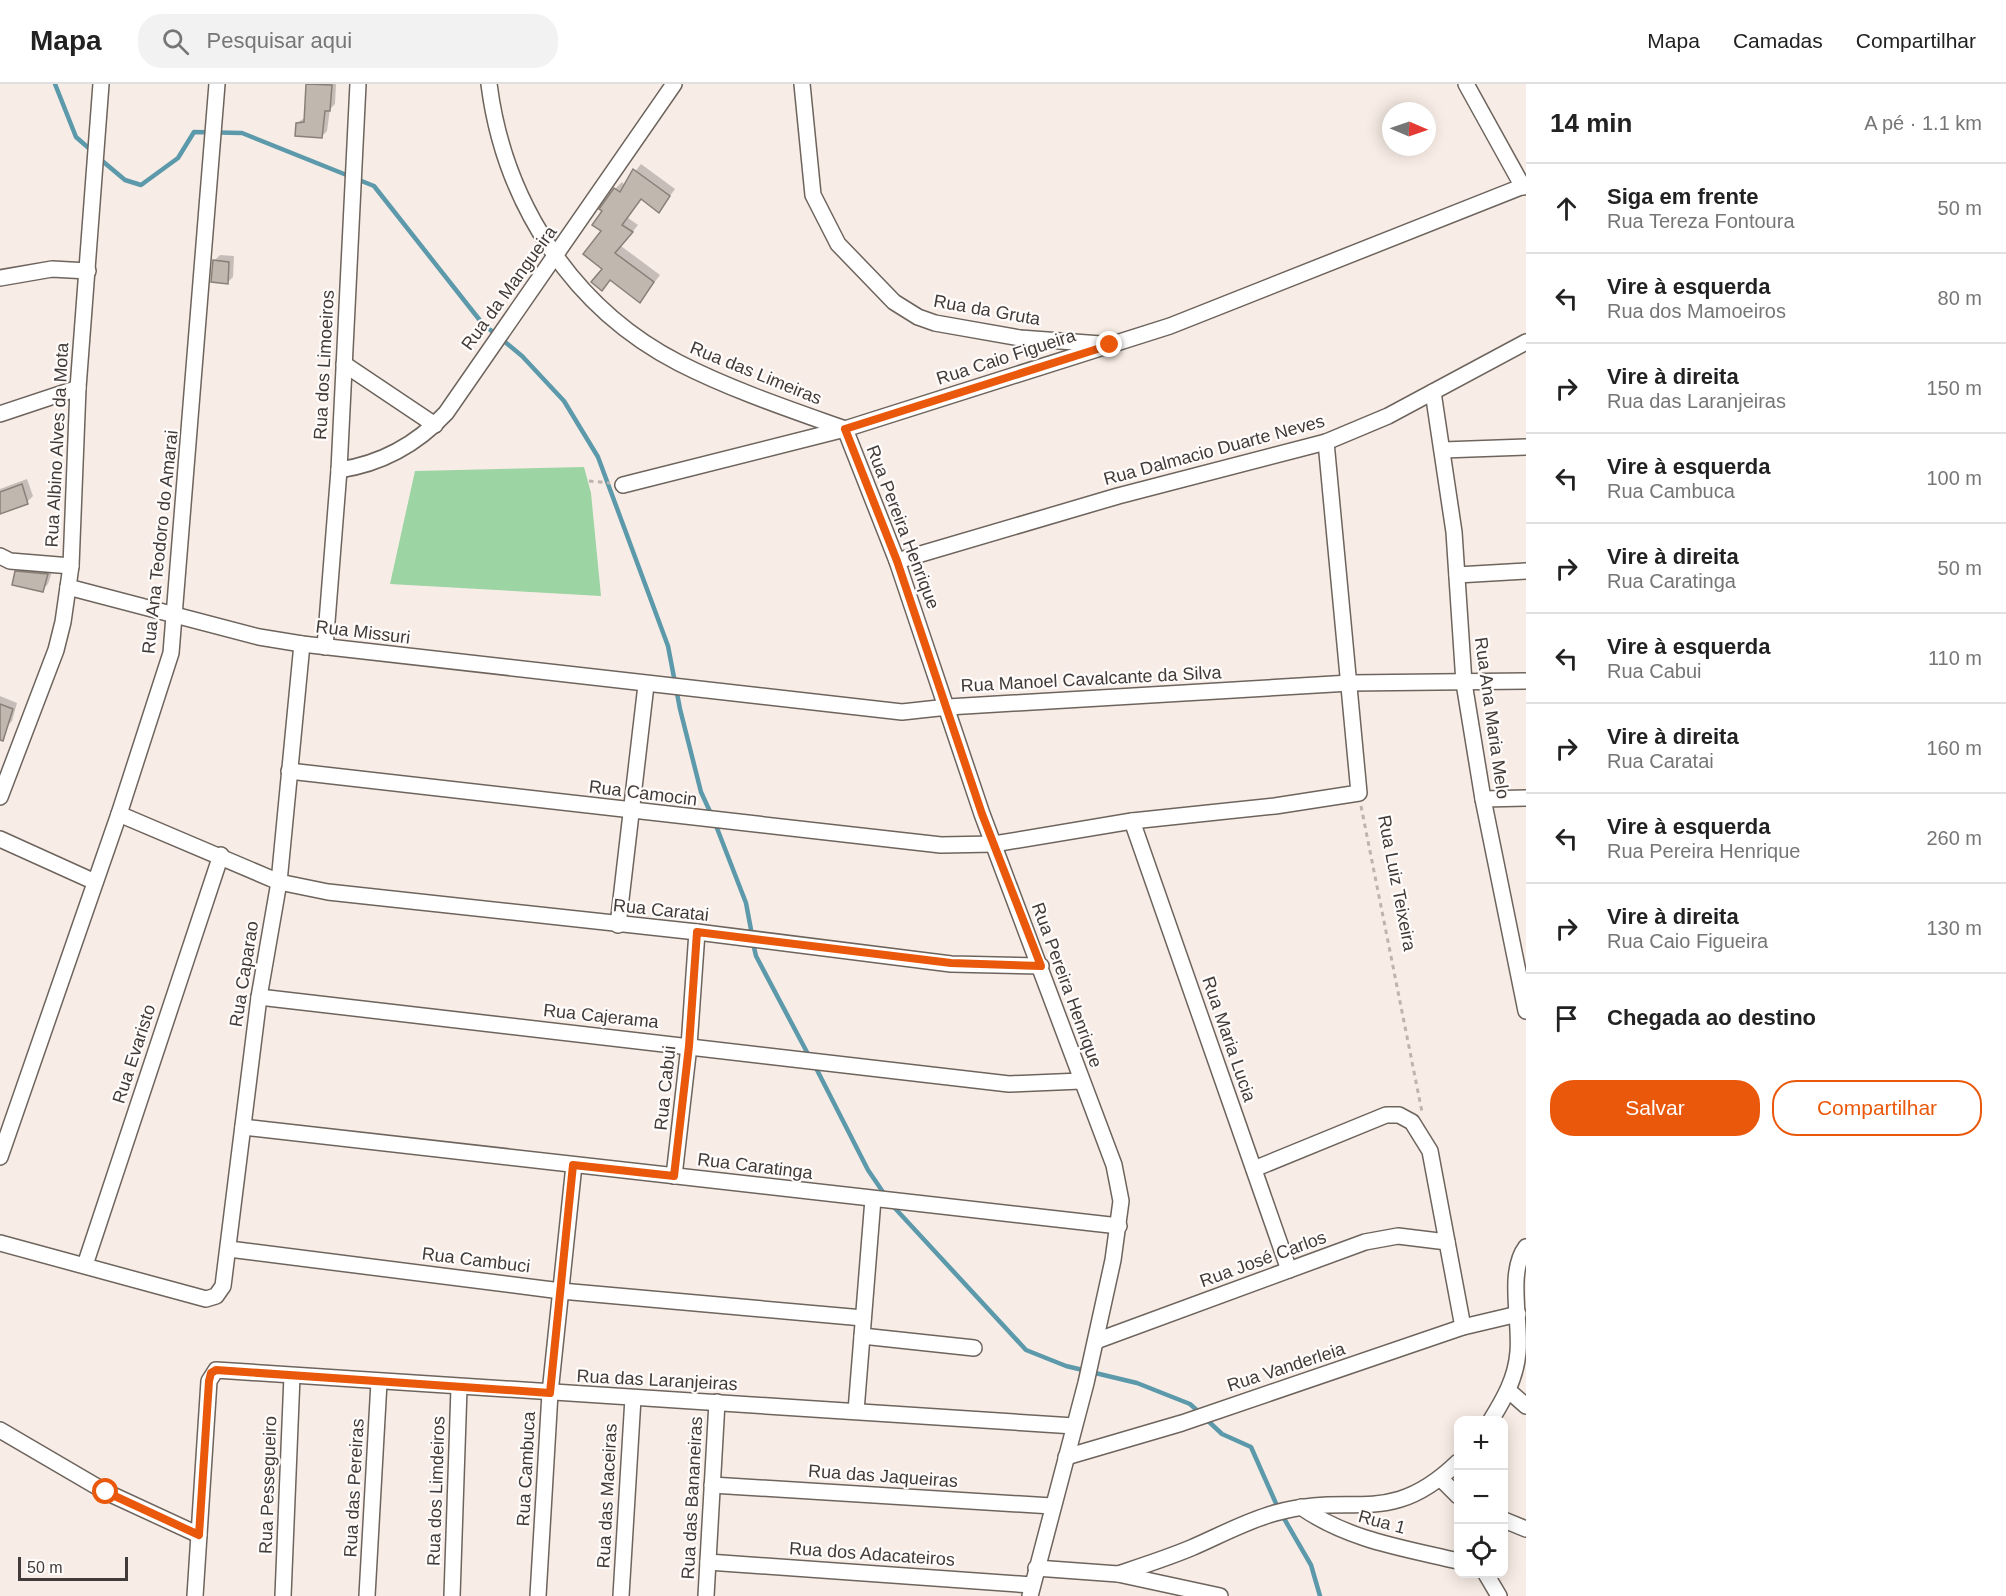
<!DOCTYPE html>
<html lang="pt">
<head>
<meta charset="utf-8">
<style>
	body { margin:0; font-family:Arial,sans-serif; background:#f2f2f2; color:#222 }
	.controls { position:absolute; right:18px; bottom:18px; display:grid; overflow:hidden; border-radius:12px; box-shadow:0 3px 15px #0003 }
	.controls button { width:54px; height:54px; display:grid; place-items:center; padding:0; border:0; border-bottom:2px solid #e0e0e0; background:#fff; color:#222; font:30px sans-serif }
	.compass { position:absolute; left:1382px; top:18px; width:54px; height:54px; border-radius:50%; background:#fff; box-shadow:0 3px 15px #0003; rotate:92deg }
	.scale { position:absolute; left:18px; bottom:15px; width:110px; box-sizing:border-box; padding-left:6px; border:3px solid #403b39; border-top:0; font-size:16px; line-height:21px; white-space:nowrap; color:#403b39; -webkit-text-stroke:4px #fffcfb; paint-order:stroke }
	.stop { position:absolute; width:18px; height:18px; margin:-14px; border:4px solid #ea580c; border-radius:50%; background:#fff }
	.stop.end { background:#ea580c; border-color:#fff; box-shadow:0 2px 6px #0008 }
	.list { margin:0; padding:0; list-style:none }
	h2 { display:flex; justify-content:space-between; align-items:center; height:78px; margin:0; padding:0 24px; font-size:26px }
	h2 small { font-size:20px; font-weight:400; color:#767676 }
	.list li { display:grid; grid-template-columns:39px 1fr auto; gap:18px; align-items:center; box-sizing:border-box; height:90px; padding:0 24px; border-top:2px solid #e0e0e0 }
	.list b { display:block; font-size:22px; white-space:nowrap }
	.list p { margin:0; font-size:20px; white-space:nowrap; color:#767676 }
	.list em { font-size:20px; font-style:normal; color:#767676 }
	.actions { display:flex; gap:12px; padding:18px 24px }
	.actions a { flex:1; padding:14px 0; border:2px solid #ea580c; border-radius:24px; text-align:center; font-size:21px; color:#ea580c }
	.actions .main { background:#ea580c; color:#fff }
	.icon { flex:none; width:33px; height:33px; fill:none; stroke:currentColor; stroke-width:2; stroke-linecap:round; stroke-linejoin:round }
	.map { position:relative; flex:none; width:1526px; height:1512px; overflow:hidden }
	header { display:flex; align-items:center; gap:36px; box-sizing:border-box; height:84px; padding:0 30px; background:#fff; border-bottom:2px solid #e0e0e0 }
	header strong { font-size:28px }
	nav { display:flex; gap:33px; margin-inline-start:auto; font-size:21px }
	.search { width:420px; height:54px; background:#f2f2f2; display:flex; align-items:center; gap:15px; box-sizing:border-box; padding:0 21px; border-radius:24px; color:#767676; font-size:22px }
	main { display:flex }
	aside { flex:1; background:#fff }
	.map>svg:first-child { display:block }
</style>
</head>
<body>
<header>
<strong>Mapa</strong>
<div class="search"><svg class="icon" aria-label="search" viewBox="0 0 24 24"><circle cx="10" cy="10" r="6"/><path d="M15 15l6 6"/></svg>Pesquisar aqui</div>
<nav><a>Mapa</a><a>Camadas</a><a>Compartilhar</a></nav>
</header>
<main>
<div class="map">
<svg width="1526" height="1512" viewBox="0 0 1526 1512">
	<rect width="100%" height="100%" fill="#f8ede6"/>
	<path fill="#9dd4a4" d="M584 383 591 409 601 512 390 500 415 387Z"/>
	<g fill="#0003">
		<path d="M307 0H336L335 20 330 25 327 47 321 53 297 39 306 33Z"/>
		<path d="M641 80 675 105 659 127 642 114 628 134 638 141 621 162 660 191 640 217 611 195 602 205 604 185 603 147 594 140 615 105 622 98 625 101Z"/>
		<path d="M220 171 234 172 233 193 227 199 214 177Z"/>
		<path d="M27 395 33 412 27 418 0 428V405Z"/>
		<path d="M22 482 53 485 48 500 42 506 16 488Z"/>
		<path d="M0 612 17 619 12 637 6 643 0 640Z"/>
	</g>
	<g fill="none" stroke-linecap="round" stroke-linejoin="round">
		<g stroke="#5c9aab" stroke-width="4.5">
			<path d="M55 0 76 53 92 67"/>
			<path d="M100 75 125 96 141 101 178 74 194 48 242 49 374 102 482 239 522 272 564 317 598 373 668 562 680 625 701 708 712 732"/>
			<path d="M715 739 746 819 752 851"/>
			<path d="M753 859 756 872 809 972"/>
			<path d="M815 982 868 1086 885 1111"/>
			<path d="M892 1121 1026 1266 1066 1282 1137 1299 1190 1320 1200 1329"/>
			<path d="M1206 1335 1222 1350 1251 1363 1278 1424"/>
			<path d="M1282 1431 1311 1481 1320 1512"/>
		</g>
	</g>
	<g fill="#c0b7af" stroke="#898079" stroke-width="1.5">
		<path d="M306 0 332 1 330 27H325L322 54 295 52 296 39 304 38Z"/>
		<path d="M633 85 670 112 659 129 641 115 622 141 633 148 615 169 654 198 640 219 610 196 602 207 591 198 602 185 583 170 601 147 592 141 602 127 599 125 614 104 620 108Z"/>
		<path d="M213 176 229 178 228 200 211 198Z"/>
		<path d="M22 400 28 420 0 430V408Z"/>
		<path d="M15 487 48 490 43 508 12 501Z"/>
		<path d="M0 620 13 625 3 657 0 656Z"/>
	</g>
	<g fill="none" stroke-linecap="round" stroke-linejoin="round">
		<defs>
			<g id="minor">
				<path d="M489 0C504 118 572 224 679 279 732 306 789 325 845 345L897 477 982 730 1114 1081 1121 1117 1113 1176 1086 1299 1030 1512"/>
				<path d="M802 0 813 111 838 160 894 218 918 233 935 239 1020 254 1101 260"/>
				<path d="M1466 0 1523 103"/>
				<path d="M0 194 52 185 88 187"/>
				<path d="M344 280 435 341"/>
				<path d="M1433 308 1454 448 1464 599 1483 715 1526 927"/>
				<path d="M0 330 78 304"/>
				<path d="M1443 366 1526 363"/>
				<path d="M339 386C380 380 417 360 446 329L674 0"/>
				<path d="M623 401 845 345 1170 242 1526 101"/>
				<path d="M0 472 10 477 71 482"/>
				<path d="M897 477 1118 412 1326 358 1388 332 1526 258"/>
				<path d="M1457 491 1526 487"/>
				<path d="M68 503 259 553 302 560 902 628 948 623 1350 599 1526 597"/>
				<path d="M325 563 339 386 358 0"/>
				<path d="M289 687 941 761 994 760 1132 737 1275 722 1359 709 1326 358"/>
				<path d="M0 713 56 566 63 538 71 482 78 304 101 0"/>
				<path d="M1483 715 1526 714"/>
				<path d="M119 730 279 798 328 808 697 848 951 880 1041 882"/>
				<path d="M1132 737 1289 1186"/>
				<path d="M0 755 95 798"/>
				<path d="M618 841 646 601"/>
				<path d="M259 913 1009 1000 1081 997"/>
				<path d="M243 1043 1119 1142"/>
				<path d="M0 1073 119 730 171 569 217 0"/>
				<path d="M1254 1085 1386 1031H1399L1412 1038 1430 1067 1463 1243"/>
				<path d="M674 1092 689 962 697 848"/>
				<path d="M0 1159 206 1215 216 1212 223 1202 259 913 279 798 302 560"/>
				<path d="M229 1165 561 1207 863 1234"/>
				<path d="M85 1181 221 771"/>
				<path d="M862 1252 974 1264"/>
				<path d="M1096 1257 1365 1158 1398 1152 1447 1158"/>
				<path d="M1509 1307 1526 1322"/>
				<path d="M856 1327 873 1115"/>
				<path d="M1491 1336C1504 1315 1516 1294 1518 1268 1521 1237 1507 1188 1526 1163"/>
				<path d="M0 1346 106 1408 199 1451"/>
				<path d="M1066 1373 1182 1339 1463 1243 1518 1230"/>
				<path d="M1441 1395 1458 1412"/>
				<path d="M712 1401 1052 1422"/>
				<path d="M1301 1423C1348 1456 1403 1464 1458 1477"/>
				<path d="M1504 1436 1526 1445"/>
				<path d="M708 1478 1032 1501"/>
				<path d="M1036 1484 1118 1490 1220 1512"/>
				<path d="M1118 1490C1142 1482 1167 1474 1191 1464 1219 1452 1246 1437 1275 1429 1352 1407 1389 1445 1458 1378"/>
				<path d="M1486 1490 1499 1512"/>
				<path d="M195 1512 209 1297 216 1286 1074 1342"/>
				<path d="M283 1512 292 1292"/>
				<path d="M367 1512 379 1298"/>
				<path d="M452 1512 459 1304"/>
				<path d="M538 1512 550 1309 574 1081"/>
				<path d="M621 1512 633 1314"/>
				<path d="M706 1512 717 1318"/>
			</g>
		</defs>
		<use href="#minor" stroke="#6d645d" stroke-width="18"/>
		<g stroke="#bdb4ae" stroke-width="3" stroke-dasharray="4.5 4.5" stroke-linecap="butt">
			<path d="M589 397 610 399"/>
			<path d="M1361 722 1422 1028"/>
		</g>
		<use href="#minor" stroke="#fff" stroke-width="15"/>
	</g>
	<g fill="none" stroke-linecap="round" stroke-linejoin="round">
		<path stroke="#ea580c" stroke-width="8" d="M106 1408 199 1451 209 1297 211 1289 216 1286 550 1309 573 1081 674 1092 689 962 697 848 951 879 1041 882 982 730 897 477 845 345 1110 261"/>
	</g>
	<g text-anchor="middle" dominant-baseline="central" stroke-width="4.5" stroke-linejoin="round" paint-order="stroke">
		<g font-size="18" fill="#403b39" stroke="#fffcfb">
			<text transform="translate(509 204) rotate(-54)">Rua da Mangueira</text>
			<text transform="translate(987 226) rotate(10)">Rua da Gruta</text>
			<text transform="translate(1006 273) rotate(-18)">Rua Caio Figueira</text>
			<text transform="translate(324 281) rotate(-87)">Rua dos Limoeiros</text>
			<text transform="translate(756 289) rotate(22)">Rua das Limeiras</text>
			<text transform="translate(57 361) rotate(-87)">Rua Albino Alves da Mota</text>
			<text transform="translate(1214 366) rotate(-15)">Rua Dalmacio Duarte Neves</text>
			<text transform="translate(903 443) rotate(69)">Rua Pereira Henrique</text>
			<text transform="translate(160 458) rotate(-84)">Rua Ana Teodoro do Amarai</text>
			<text transform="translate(363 548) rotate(7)">Rua Missuri</text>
			<text transform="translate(1091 595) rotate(-3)">Rua Manoel Cavalcante da Silva</text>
			<text transform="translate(1492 634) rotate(82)">Rua Ana Maria Melo</text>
			<text transform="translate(643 709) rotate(7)">Rua Camocin</text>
			<text transform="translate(1397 799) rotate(79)">Rua Luiz Teixeira</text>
			<text transform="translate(661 826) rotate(6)">Rua Caratai</text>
			<text transform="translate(244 890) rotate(-81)">Rua Caparao</text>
			<text transform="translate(1067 901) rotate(70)">Rua Pereira Henrique</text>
			<text transform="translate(601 932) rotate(6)">Rua Cajerama</text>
			<text transform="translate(1229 955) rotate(71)">Rua Maria Lucia</text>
			<text transform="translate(134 970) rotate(-72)">Rua Evaristo</text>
			<text transform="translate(665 1004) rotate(-84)">Rua Cabui</text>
			<text transform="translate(755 1082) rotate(7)">Rua Caratinga</text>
			<text transform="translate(1263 1175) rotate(-20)">Rua José Carlos</text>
			<text transform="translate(476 1176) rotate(7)">Rua Cambuci</text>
			<text transform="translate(1286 1283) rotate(-18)">Rua Vanderleia</text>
			<text transform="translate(657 1296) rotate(3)">Rua das Laranjeiras</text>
			<text transform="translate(526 1385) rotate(-87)">Rua Cambuca</text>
			<text transform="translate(883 1392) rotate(4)">Rua das Jaqueiras</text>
			<text transform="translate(268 1401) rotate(-88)">Rua Pessegueiro</text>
			<text transform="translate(354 1404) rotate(-87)">Rua das Pereiras</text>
			<text transform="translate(436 1407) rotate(-88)">Rua dos Limdeiros</text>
			<text transform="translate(607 1412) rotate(-87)">Rua das Maceiras</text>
			<text transform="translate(692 1414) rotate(-87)">Rua das Bananeiras</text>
			<text transform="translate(1382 1438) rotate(15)">Rua 1</text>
			<text transform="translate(872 1470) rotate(4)">Rua dos Adacateiros</text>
		</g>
	</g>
</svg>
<div class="controls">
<button>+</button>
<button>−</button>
<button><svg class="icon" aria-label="locate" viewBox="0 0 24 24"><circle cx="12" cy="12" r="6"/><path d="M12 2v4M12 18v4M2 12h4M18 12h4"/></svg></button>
</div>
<svg class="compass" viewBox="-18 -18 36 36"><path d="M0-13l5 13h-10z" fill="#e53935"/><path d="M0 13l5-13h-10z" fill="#767676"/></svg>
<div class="scale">50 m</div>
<div class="stop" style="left:106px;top:1408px"></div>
<div class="stop end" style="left:1110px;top:261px"></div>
</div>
<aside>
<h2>14 min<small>A pé · 1.1 km</small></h2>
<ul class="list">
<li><svg class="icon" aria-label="ahead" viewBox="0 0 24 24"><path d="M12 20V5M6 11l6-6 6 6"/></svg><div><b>Siga em frente</b><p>Rua Tereza Fontoura</p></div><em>50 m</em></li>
<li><svg class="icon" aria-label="left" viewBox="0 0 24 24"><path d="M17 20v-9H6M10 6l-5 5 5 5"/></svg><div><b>Vire à esquerda</b><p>Rua dos Mamoeiros</p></div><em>80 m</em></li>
<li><svg class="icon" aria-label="right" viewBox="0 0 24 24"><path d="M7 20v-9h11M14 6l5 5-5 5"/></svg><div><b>Vire à direita</b><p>Rua das Laranjeiras</p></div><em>150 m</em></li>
<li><svg class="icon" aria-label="left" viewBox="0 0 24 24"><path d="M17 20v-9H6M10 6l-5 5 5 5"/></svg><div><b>Vire à esquerda</b><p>Rua Cambuca</p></div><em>100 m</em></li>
<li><svg class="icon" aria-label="right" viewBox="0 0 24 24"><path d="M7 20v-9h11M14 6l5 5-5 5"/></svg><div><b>Vire à direita</b><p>Rua Caratinga</p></div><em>50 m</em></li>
<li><svg class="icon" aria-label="left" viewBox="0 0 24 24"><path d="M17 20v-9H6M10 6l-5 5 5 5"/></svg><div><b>Vire à esquerda</b><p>Rua Cabui</p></div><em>110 m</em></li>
<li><svg class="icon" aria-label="right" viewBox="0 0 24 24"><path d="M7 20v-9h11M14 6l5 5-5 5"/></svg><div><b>Vire à direita</b><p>Rua Caratai</p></div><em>160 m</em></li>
<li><svg class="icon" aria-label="left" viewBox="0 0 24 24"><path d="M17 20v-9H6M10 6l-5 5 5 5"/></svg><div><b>Vire à esquerda</b><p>Rua Pereira Henrique</p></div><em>260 m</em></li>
<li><svg class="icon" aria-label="right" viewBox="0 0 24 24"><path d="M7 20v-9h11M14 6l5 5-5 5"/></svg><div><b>Vire à direita</b><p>Rua Caio Figueira</p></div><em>130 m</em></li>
<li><svg class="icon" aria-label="arrive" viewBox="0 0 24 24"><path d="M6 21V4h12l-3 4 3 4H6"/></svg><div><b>Chegada ao destino</b></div></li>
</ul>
<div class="actions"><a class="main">Salvar</a><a>Compartilhar</a></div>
</aside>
</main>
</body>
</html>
